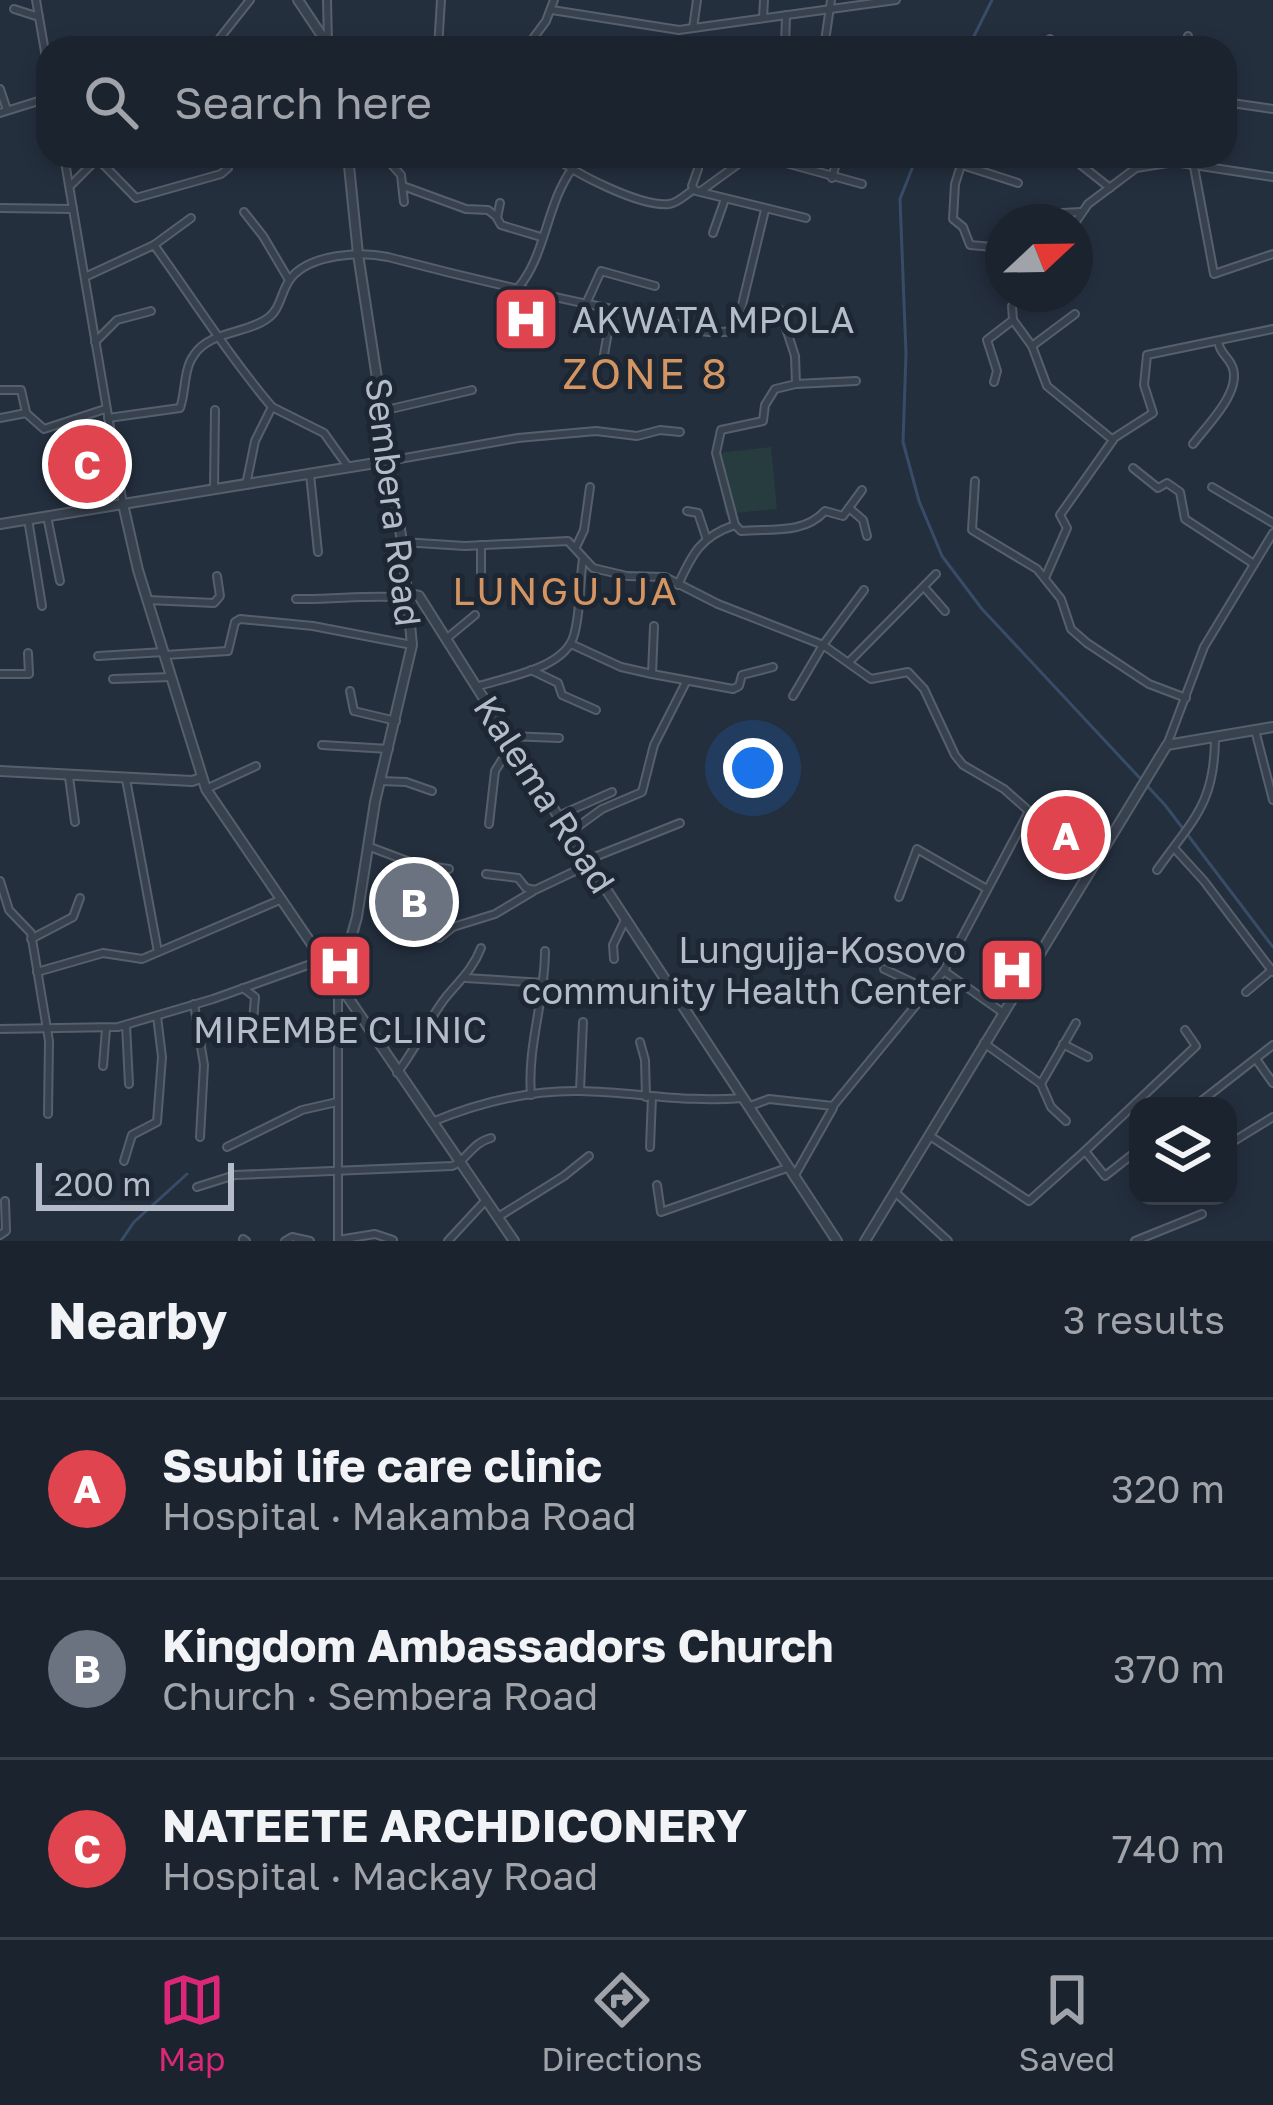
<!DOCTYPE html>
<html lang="en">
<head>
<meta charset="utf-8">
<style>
	body { margin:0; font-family:"Golos Text",sans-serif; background:#242b36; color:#f1f3f6 }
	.controls { position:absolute; right:36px; bottom:36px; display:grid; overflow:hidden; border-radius:24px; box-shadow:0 6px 18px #0003 }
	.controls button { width:108px; height:108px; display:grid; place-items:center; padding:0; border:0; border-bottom:3px solid #39404a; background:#1b232e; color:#f1f3f6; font:60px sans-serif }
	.compass { position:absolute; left:985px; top:204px; width:108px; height:108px; border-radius:50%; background:#1b232e; box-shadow:0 6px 18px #0003; rotate:68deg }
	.scale { position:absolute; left:36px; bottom:30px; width:198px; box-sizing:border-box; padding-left:12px; border:6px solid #b4bcc9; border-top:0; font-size:33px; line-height:42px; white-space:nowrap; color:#b4bcc9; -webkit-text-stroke:9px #1d2633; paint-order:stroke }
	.you { position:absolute; left:753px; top:768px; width:42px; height:42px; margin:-30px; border:9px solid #fff; border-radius:50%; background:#1a73e8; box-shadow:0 0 0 18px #1a73e833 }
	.badge { display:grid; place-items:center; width:78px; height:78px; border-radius:50%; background:#db2777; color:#fff; font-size:39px; font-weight:700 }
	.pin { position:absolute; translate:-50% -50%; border:6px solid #fff; box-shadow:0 3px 12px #0006 }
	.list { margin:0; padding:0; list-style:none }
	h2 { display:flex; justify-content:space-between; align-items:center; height:156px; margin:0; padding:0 48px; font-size:51px }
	h2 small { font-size:39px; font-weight:400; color:#a0a4aa }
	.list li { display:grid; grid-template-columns:78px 1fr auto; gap:36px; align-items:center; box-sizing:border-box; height:180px; padding:0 48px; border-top:3px solid #39404a }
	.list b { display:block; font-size:45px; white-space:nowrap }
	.list p { margin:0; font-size:39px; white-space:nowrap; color:#a0a4aa }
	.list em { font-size:39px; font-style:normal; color:#a0a4aa }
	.icon { flex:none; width:66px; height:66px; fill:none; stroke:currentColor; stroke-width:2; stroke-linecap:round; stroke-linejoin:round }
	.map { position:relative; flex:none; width:1273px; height:1241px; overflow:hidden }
	.search { position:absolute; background:#1b232e; box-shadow:0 6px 18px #0003; left:36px; right:36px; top:36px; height:132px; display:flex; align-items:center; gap:30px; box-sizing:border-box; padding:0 42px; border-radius:36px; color:#a0a4aa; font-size:45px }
	.sheet { height:696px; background:#1b232e }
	nav { display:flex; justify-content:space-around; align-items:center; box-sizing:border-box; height:168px; border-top:3px solid #39404a; background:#1b232e; font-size:33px; color:#a0a4aa }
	nav a { display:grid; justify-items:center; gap:6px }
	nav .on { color:#db2777 }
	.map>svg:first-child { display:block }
</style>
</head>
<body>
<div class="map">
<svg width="1273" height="1241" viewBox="0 0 1273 1241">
	<rect width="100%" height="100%" fill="#242f3e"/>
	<path fill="#263c3f" d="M771 447 777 509 725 514 718 453Z"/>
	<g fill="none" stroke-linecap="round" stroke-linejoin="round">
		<g stroke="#394c67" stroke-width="3">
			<path d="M968 48 992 0"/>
			<path d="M917 156 900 199 906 354 903 442 919 501 942 556 982 609 1165 805 1273 947"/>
			<path d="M121 1241 134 1222 187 1174"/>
		</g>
		<defs>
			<g id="minor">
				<path d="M36 0 48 69"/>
				<path d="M327 0 328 43"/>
				<path d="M14 9 39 17"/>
				<path d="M552 10 679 30 896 0"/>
				<path d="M763 18 764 0"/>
				<path d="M693 28 697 0"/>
				<path d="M1050 39 1062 48"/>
				<path d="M212 48 250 0"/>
				<path d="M438 48 441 0"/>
				<path d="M526 48 546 21 554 0"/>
				<path d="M785 48 786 15"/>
				<path d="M824 48 831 0"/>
				<path d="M1185 48 1188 36"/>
				<path d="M0 89 7 110"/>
				<path d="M1225 102 1273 109"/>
				<path d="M0 113 48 98"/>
				<path d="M64 156 123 504"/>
				<path d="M384 156 401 175 404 202"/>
				<path d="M554 156C575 174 641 207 669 204 678 203 685 195 693 190"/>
				<path d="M964 156 955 184 953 219 963 227 970 245 993 247 1003 262"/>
				<path d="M1081 156V165L1110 188"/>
				<path d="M1192 156 1214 274 1273 254"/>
				<path d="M98 159 136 198 221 174 228 168 224 156"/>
				<path d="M287 162 300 156"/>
				<path d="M962 165 1018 183"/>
				<path d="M698 169 692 186 696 191 806 218"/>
				<path d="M832 178 838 156"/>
				<path d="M70 186 97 159"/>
				<path d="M403 186 466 209 488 210 497 217"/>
				<path d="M701 191 745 159 786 163 862 184"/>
				<path d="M500 203 497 218 501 225 541 237"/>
				<path d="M0 208 73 209"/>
				<path d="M244 212 263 236 289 280"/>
				<path d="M1038 222 1062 213 1081 212"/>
				<path d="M1075 223 1088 204 1136 168 1174 162 1273 177"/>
				<path d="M713 233 725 199"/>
				<path d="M154 245 191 218"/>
				<path d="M85 277 154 245C193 299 229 356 272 407L255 441 246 485"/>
				<path d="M518 288C546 255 546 205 572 169"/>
				<path d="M585 306 601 271 655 286"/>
				<path d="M741 309 765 210"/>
				<path d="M780 310 795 356 796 384"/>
				<path d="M1013 320 1032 346 1047 386 1113 440 1060 515 1067 528 1045 578"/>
				<path d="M535 338 543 297"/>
				<path d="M95 342 117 320 151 311"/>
				<path d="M1032 346 1075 314"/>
				<path d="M603 360 612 310"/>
				<path d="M994 382 997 371 987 340 1013 320 1012 306 1021 294"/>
				<path d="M0 390H21L26 412"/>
				<path d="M272 407 324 433 349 468"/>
				<path d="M382 411 472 390"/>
				<path d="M0 418 26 413 44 429 105 409"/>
				<path d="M108 418 180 408C186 392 183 370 194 355 209 331 247 334 268 318 281 309 281 290 291 278 310 254 361 251 388 257 475 280 563 300 652 317 687 324 694 336 733 331L738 311"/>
				<path d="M1114 438 1153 413 1144 385 1147 355 1273 329"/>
				<path d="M1193 444C1207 425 1243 391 1232 366 1227 355 1220 354 1218 341"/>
				<path d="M388 461 518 438 596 431 637 436 660 430 680 432"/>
				<path d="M1133 468 1158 488 1167 483 1180 492 1185 519 1254 564"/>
				<path d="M310 474 318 552"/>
				<path d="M975 481 972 530 1037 569 1061 599 1071 629 1087 643 1149 684 1186 698"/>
				<path d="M1212 487 1273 523"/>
				<path d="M214 490 215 410"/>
				<path d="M849 508 863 520 867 536"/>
				<path d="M687 511 698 513 706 537"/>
				<path d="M47 516 60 581"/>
				<path d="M28 519 42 606"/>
				<path d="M735 525 716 453 721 430 763 421 765 405 775 389 796 384 856 381"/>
				<path d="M402 542 465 546 568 541 593 568 627 576 665 577 718 604 823 645 871 679 908 672 924 689 955 755 963 765 1004 789 1039 820 1102 848"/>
				<path d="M481 545V577"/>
				<path d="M576 547 584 530 590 487"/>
				<path d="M678 585C692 554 701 536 735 525L741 531C770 528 803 535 825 511L843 516 862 490"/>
				<path d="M924 587 945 611"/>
				<path d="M296 599C335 600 372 594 409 598"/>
				<path d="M148 600 214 603 220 596 217 576"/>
				<path d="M446 639 475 615"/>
				<path d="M571 644 621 667 652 674 654 626"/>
				<path d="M165 655 228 651 235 622 240 619 313 626 412 645"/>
				<path d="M98 656 164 652"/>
				<path d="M850 661 936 574"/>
				<path d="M531 670 558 683 562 695 596 710"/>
				<path d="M0 674H29L28 653"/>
				<path d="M652 674 733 689 739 686 742 675 773 667"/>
				<path d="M113 679 171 677"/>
				<path d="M476 687C505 677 565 669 574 635 581 611 579 584 583 559"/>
				<path d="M350 691 354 711 396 721"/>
				<path d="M793 696 823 645 864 590"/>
				<path d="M1255 730 1273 800"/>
				<path d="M507 736 559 738"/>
				<path d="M322 745 389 749"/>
				<path d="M1167 745 1204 647 1273 533"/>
				<path d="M69 777 75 822"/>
				<path d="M126 779 158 952"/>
				<path d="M381 781 406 782 432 791"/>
				<path d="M206 789 256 766"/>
				<path d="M558 816 612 792"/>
				<path d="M489 824 495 771 512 744"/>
				<path d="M569 833 602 809 642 792 654 745 686 682"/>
				<path d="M370 847 415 864 449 869"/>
				<path d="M1174 848 1204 881 1273 972"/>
				<path d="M587 860 680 823"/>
				<path d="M1157 870C1193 819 1215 804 1215 737"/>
				<path d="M486 874 518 878 526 888 535 890 590 864"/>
				<path d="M0 881 9 910 31 933 49 1041 48 1114"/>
				<path d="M899 897 917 849 987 889"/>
				<path d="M439 938 453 927 495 914 532 892"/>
				<path d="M31 939 73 917 80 898"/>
				<path d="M614 959 613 945 626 918"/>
				<path d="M884 969 929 990"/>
				<path d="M944 971 1002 1012"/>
				<path d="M37 972 103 953 142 959 282 899"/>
				<path d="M466 978 545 983"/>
				<path d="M243 988 255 997 253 1021"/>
				<path d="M1246 992 1272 970"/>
				<path d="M194 1004 204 1065 200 1137"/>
				<path d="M126 1025 129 1084"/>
				<path d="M0 1029 118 1027 213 999 322 960"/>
				<path d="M640 1042 645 1060 646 1097"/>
				<path d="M984 1043 1041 1084 1051 1107 1066 1121"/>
				<path d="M1063 1044 1088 1057"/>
				<path d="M1256 1059 1273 1083"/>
				<path d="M103 1066 106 1029"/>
				<path d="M397 1073C416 1049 428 1020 446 997 460 980 473 969 481 948"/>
				<path d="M1042 1082 1076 1023"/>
				<path d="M580 1090 583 1022"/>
				<path d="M531 1095C527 1046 545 1000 545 951"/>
				<path d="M750 1106 769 1099 833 1106 944 971 1028 813"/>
				<path d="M1195 1106 1273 1045"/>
				<path d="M1131 1108 1138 1118"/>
				<path d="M432 1122C478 1103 531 1090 580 1091 635 1092 687 1103 742 1098"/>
				<path d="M930 1136 1029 1201 1085 1151 1105 1176 1138 1150"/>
				<path d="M1229 1144 1273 1117"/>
				<path d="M227 1147 302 1110 337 1102"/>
				<path d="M650 1147 652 1097"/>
				<path d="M1085 1151 1196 1046 1185 1030"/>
				<path d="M124 1161 132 1135 157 1122 162 1057 157 1016"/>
				<path d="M795 1175 833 1108"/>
				<path d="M657 1185 661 1212 787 1168"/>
				<path d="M197 1187 235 1175 452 1166C467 1161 471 1143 491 1138"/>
				<path d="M896 1193 948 1241"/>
				<path d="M498 1217 564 1176 589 1156"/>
				<path d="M0 1235 6 1231 5 1201"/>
				<path d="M243 1239 246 1241"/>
				<path d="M338 1240 375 1234 393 1240"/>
				<path d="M285 1241 292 1237 310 1241"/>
				<path d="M338 1241V985"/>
				<path d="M448 1241 486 1200"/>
				<path d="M1135 1241 1202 1214"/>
			</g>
			<g id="tertiary">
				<path d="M298 0 330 48"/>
				<path d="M123 504 138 570 206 789 514 1241"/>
				<path d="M0 524 388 461"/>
				<path d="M409 594 419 596 558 816 837 1241"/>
				<path d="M0 771 192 781 201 778"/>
				<path d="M338 984 357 917 375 802 412 645 402 542 358 254 348 156"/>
				<path d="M865 1241 1167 745 1273 727"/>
			</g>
		</defs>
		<use href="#minor" stroke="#565f6c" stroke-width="10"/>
		<use href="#tertiary" stroke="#565f6c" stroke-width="12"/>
		<use href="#minor" stroke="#38414e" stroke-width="6"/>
		<use href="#tertiary" stroke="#38414e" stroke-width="8"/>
	</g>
	<defs>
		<symbol id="hospital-square" viewBox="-11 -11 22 22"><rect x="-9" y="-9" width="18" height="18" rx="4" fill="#e0444e" stroke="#1d2633"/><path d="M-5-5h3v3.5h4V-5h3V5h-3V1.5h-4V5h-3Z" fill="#fff"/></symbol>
	</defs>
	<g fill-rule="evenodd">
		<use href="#hospital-square" x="488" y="281" width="76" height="76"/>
		<use href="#hospital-square" x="302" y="928" width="76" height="76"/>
		<use href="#hospital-square" x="974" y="932" width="76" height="76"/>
	</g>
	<g text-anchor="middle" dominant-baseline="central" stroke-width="10" stroke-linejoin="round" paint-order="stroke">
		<g font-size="36" fill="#b4bcc9" stroke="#1d2633" text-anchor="start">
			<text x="572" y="319">AKWATA MPOLA</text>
			<text x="966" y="949" text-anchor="end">Lungujja-Kosovo<tspan x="966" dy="41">community Health Center</tspan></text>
			<text x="340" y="1029" text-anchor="middle">MIREMBE CLINIC</text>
		</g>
		<g font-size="36" fill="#b4bcc9" stroke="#1d2633">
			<text transform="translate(394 502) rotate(83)">Sembera Road</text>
			<text transform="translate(545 794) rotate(57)">Kalema Road</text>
		</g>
		<g font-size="39" letter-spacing="3" fill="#d59563" stroke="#1d2633">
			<text x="566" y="590">LUNGUJJA</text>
		</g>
		<g font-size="42" letter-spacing="3" fill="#d59563" stroke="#1d2633">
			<text x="646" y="373">ZONE 8</text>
		</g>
	</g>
</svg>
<div class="controls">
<button><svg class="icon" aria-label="layers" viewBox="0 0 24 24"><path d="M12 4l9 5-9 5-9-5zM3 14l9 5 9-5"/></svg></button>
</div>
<svg class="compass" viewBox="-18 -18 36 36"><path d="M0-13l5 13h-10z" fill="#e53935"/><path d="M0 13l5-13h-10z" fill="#a0a4aa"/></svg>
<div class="scale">200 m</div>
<div class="you"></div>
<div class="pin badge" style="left:1066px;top:835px;background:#e0444e">A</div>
<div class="pin badge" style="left:414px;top:902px;background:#6b7280">B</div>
<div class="pin badge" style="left:87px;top:464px;background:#e0444e">C</div>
<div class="search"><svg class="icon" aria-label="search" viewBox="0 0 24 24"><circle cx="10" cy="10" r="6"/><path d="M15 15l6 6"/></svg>Search here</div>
</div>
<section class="sheet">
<h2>Nearby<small>3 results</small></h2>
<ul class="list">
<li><span class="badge" style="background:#e0444e">A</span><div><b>Ssubi life care clinic</b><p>Hospital · Makamba Road</p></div><em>320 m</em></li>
<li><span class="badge" style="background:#6b7280">B</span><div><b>Kingdom Ambassadors Church</b><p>Church · Sembera Road</p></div><em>370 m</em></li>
<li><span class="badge" style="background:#e0444e">C</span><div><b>NATEETE ARCHDICONERY</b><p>Hospital · Mackay Road</p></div><em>740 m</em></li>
</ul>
</section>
<nav>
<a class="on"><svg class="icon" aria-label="map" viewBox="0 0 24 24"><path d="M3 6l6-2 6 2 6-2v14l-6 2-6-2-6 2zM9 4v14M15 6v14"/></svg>Map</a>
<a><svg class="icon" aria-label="directions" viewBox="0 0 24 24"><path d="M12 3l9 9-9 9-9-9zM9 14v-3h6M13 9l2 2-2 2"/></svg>Directions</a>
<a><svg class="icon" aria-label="saved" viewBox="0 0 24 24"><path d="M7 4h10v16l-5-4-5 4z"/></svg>Saved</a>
</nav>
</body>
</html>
